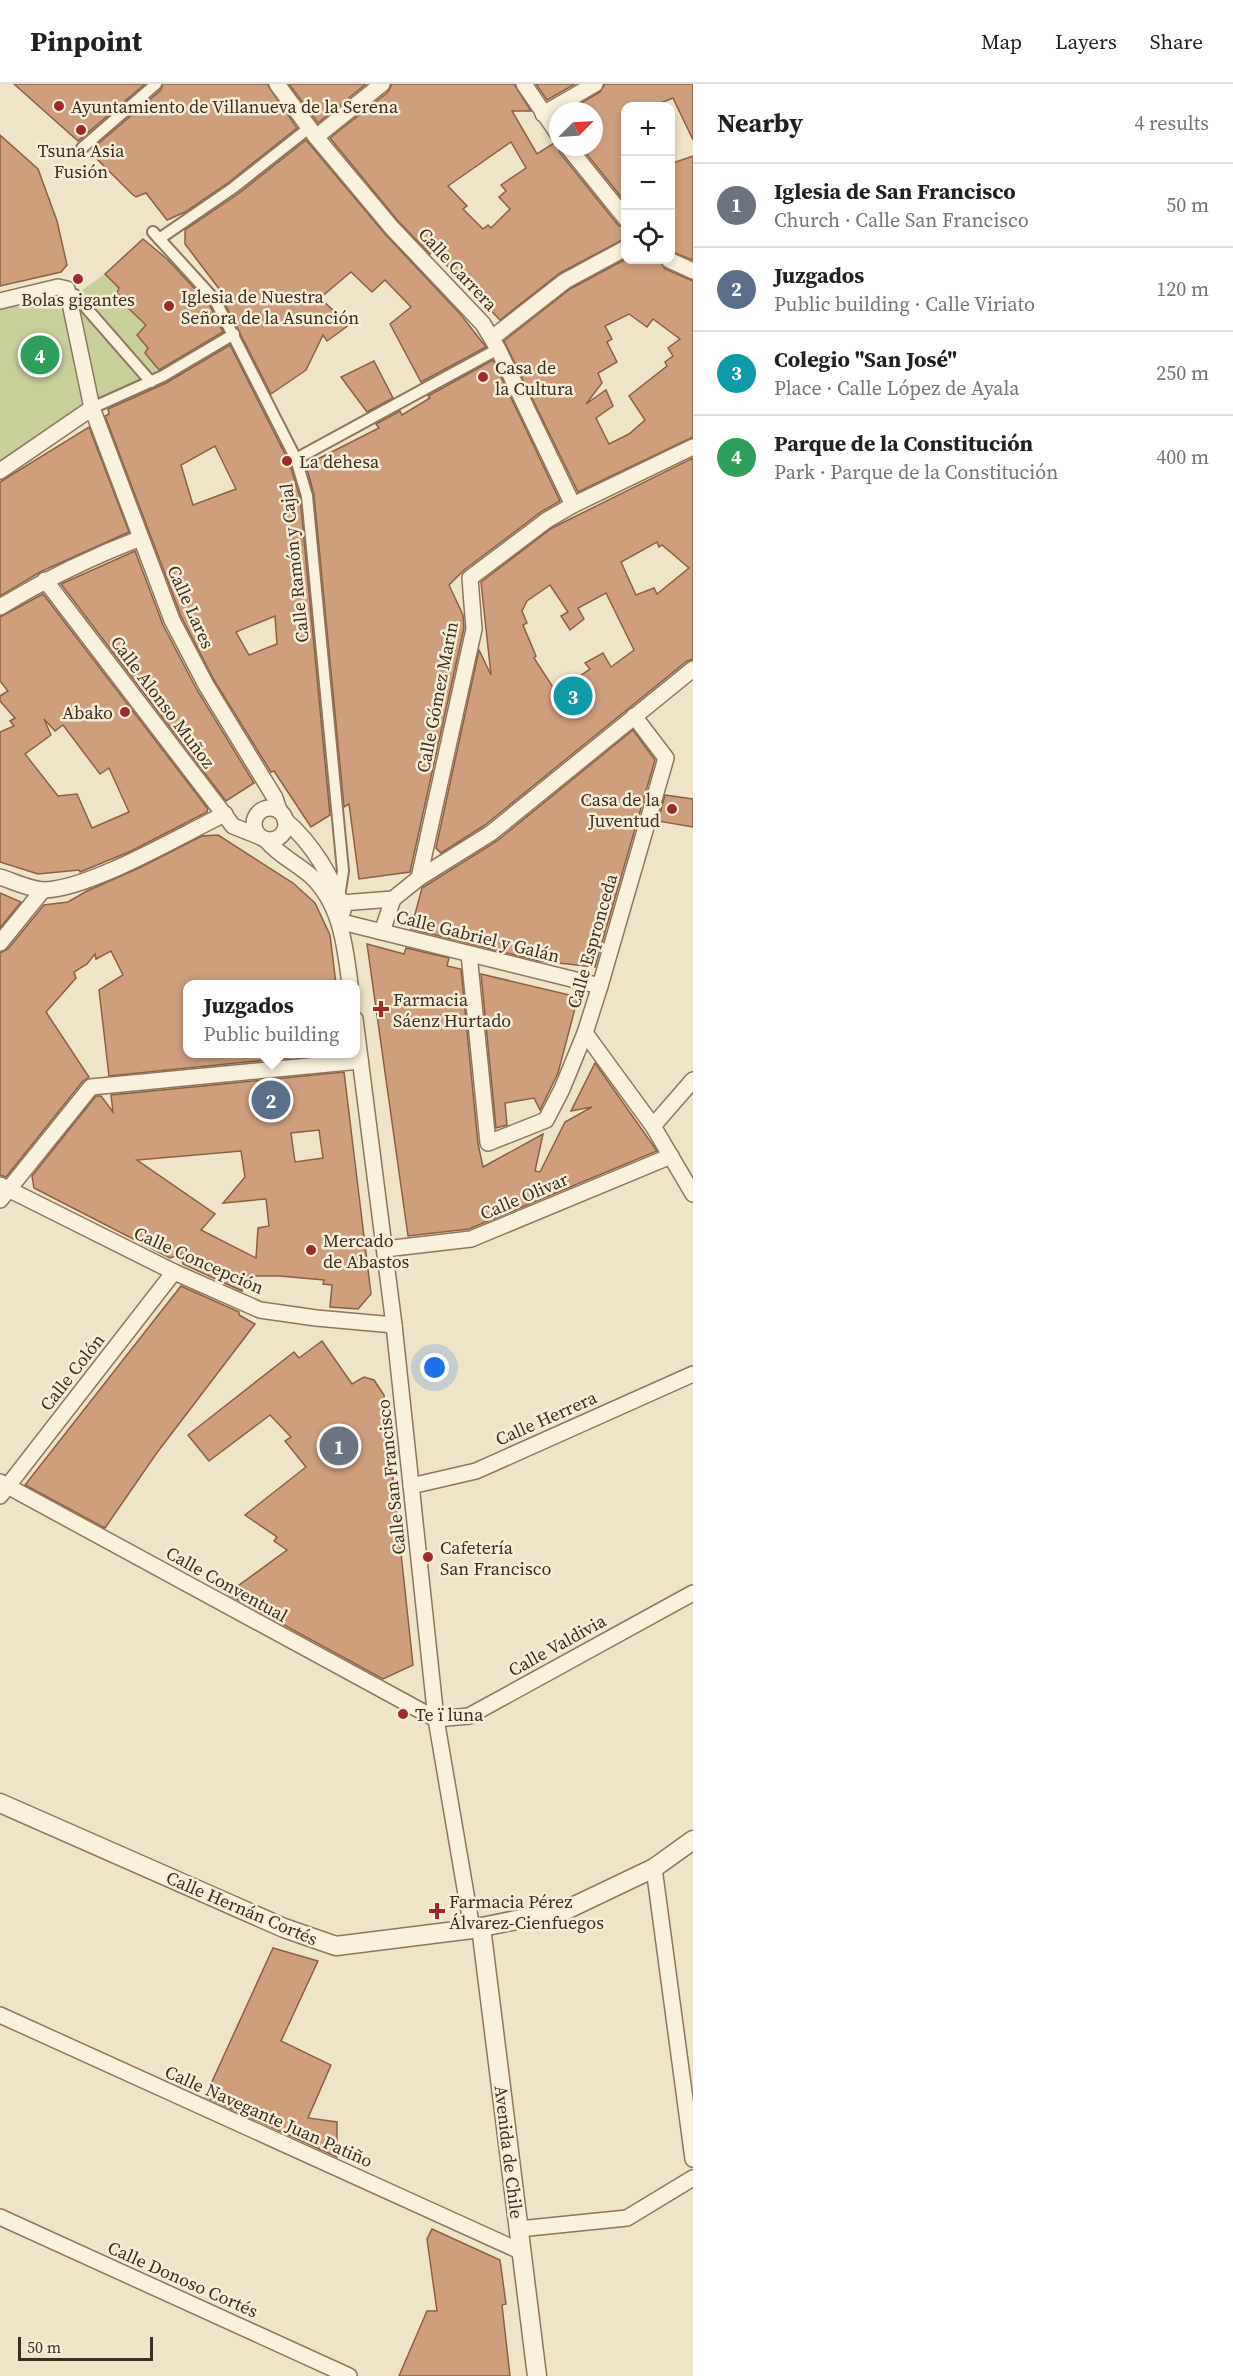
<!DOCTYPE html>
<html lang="en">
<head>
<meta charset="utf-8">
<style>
	body { margin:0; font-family:"Source Serif 4",serif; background:#f6f6f6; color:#202124 }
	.controls { position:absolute; right:18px; top:18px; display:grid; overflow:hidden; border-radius:12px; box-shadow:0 3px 9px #0003 }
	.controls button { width:54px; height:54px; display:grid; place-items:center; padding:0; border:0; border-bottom:2px solid #e0e0e0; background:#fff; color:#202124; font:30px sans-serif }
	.compass { position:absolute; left:549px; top:18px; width:54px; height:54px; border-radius:50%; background:#fff; box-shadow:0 3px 9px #0003; rotate:66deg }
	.scale { position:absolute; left:18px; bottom:15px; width:135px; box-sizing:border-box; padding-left:6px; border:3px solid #3d2e20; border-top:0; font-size:16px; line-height:21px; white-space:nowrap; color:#3d2e20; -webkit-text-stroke:4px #f7eed8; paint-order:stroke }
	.you { position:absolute; left:435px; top:1284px; width:21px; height:21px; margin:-15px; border:4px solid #fff; border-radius:50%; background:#1a73e8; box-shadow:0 0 0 9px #1a73e833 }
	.badge { display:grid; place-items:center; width:39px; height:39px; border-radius:50%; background:#b45309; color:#fff; font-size:20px; font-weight:700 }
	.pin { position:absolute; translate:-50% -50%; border:3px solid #fff; box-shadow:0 2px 6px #0006 }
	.popup { position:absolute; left:183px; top:896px; width:177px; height:78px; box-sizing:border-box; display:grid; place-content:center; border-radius:12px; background:#fff; filter:drop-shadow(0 2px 4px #0005); font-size:20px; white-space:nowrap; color:#757577 }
	.popup b { font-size:22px; color:#202124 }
	.popup::after { content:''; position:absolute; left:50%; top:100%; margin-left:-12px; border:12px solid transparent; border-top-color:#fff }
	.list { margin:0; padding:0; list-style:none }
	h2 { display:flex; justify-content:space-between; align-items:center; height:78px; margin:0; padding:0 24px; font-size:26px }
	h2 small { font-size:20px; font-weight:400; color:#757577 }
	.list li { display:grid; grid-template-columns:39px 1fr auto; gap:18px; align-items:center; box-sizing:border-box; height:84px; padding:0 24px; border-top:2px solid #e0e0e0 }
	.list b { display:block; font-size:22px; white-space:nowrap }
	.list p { margin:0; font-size:20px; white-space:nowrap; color:#757577 }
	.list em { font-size:20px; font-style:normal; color:#757577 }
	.icon { flex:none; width:33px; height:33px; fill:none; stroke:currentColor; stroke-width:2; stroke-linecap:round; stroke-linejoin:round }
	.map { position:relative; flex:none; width:693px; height:2292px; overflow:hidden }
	header { display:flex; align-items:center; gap:36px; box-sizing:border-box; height:84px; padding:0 30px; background:#fff; border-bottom:2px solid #e0e0e0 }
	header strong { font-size:28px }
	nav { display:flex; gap:33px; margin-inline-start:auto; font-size:21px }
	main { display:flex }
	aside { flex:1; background:#fff }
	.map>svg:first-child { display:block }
</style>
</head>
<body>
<header>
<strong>Pinpoint</strong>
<nav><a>Map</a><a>Layers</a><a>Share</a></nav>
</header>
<main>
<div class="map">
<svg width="693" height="2292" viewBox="0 0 693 2292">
	<rect width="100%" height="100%" fill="#f0e4c8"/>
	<path fill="#c9cf9b" d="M105 190 119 204 117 209 127 219 126 222 144 236 146 241 137 251 148 264 158 290 92 324 0 387V217L58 203 75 211Z"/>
	<g fill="#cf9f7d" stroke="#8d5f41" stroke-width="1.5" fill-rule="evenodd">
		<path d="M14 0H145L78 57Z"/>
		<path d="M163 0H267L297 44 229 98 185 128 167 136 146 109 136 113 132 110 94 72 92 65 161 6Z"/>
		<path d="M289 0H366L318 39Z"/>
		<path d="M392 0H514L531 27H512L537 70 554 59 558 60 560 69 618 141 626 144V154L560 189 500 236 433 167 430 170 399 138 330 54 388 8ZM511 58 526 84 501 101 506 107 499 113 510 125 491 144 488 141 483 145 463 125 467 122 448 102Z"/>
		<path d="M536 0H575L547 16Z"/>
		<path d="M605 0H693V56L673 14 653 22H626V119L581 63H594V27H568L600 8Z"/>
		<path d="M0 51 38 85 57 137 67 181 61 188 0 202Z"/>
		<path d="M306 56 385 150 461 231 486 263 421 298 390 240 411 223 385 196 372 208 351 188 320 214 349 241 327 257 323 251 306 286 271 310 221 212 223 210 185 160V146L238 110Z"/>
		<path d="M693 72V176L670 167V80Z"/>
		<path d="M143 155 167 175 209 220 223 248 159 286 145 269 148 264 137 251 146 241 126 222 127 219 117 209 119 204 105 190Z"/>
		<path d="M626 175 659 176 665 185 693 197V353L578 408 504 257 570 205ZM629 230 647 243 653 235 680 255 668 264 673 272 665 278 667 282 629 312 645 336 629 350 609 360 596 334 613 322 606 306 586 320 602 299 598 289 617 278 607 258 612 255 605 242Z"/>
		<path d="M230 261 289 378 300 413 330 731 311 743 274 687 271 688 214 596 181 532 105 332 109 330 108 325 166 299ZM215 362 236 405 193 421 181 381ZM275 532 277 560 249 571 236 548Z"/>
		<path d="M493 276 560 417 541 428 464 486 449 501 463 531 464 544 410 788 359 795 349 720 344 723 314 411 306 381 379 344 376 340 400 327 402 331 430 314 428 312Z"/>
		<path d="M374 277 393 314 367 328 341 293Z"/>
		<path d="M89 343 129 448 40 488 0 512V398Z"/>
		<path d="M693 374V575L687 577 485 741 441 769 436 764 479 566 491 591 481 498 552 444ZM657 458 659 463 662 461 689 484 657 510 654 504 636 511 621 478ZM550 501 568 528 561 532 570 546 584 535 578 524 606 509 634 566 611 583 603 569 585 579 590 585 556 608 534 574 536 572 523 541 527 539 522 527 527 517Z"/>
		<path d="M135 467 163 541 197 606 254 699 226 717 61 500Z"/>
		<path d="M43 510 208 725 207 728 131 767 80 788 79 786 38 790 0 778V648L14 642 10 637 15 634 0 617V612L8 607 0 597V533ZM44 635 55 647 63 641 100 690 109 684 129 728 92 744 77 710 58 712 25 670 51 651Z"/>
		<path d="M633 646 655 676 595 883 539 877 411 845 422 804 497 757Z"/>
		<path d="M665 711 693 715V743L658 737Z"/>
		<path d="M218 751 293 799 315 819 330 851 336 900H187V969H336L109 992 99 906 123 891 111 867 96 875 95 870 87 880 74 888 76 894 46 928 89 993 83 997 6 1093 0 1091V869L8 865 44 821 68 818 87 807 139 784 202 752Z"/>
		<path d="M0 809 21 818 0 844Z"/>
		<path d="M367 860 404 870 406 864 449 874 447 882 461 885 478 1060 483 1083 543 1050 535 1087 540 1088 565 1038 592 1023 571 1027 595 979 657 1067 469 1145 408 1152Z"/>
		<path d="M481 890 578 913 558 989 540 1026 534 1014 505 1019 507 1041 496 1044Z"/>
		<path d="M344 988 371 1210 358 1225 330 1223 332 1201 323 1200 324 1196 280 1192H243L242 1207 183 1180 181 1170 170 1174 34 1104 32 1092 96 1012H101L113 1028 111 1011ZM319 1046 323 1074 295 1078 291 1049ZM241 1067 245 1093 223 1119 266 1115 269 1142 258 1144 256 1174 201 1146 215 1130 137 1076Z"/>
		<path d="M181 1202 239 1228V1231L255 1240 156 1370 105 1444 25 1401Z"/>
		<path d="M322 1257 352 1300 364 1293 374 1296 384 1311 413 1581 383 1595 227 1510 287 1466 274 1457 277 1453 245 1431 306 1383 285 1357 291 1353 270 1331 209 1377 188 1351 294 1268 299 1274Z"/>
		<path d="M273 1864 318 1877 281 1957 331 1981 308 2034 337 2038V2073L205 2013Z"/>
		<path d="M432 2145 500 2176 506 2220 502 2221 510 2292H399L427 2227H437L427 2155Z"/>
	</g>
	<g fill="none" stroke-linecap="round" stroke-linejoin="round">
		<defs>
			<g id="pedestrian">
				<path d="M82 64 156 0"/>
				<path d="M153 148 215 216 296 375 307 412 343 787 339 813"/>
				<path d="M159 155 233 104 309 44"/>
				<path d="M75 211 151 298"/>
				<path d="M92 324 163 292 234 250"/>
				<path d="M296 375 498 265"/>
			</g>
			<g id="minor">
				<path d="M277 0 316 53 392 144 483 240 498 265 573 421"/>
				<path d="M524 0 558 50"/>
				<path d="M543 30 595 0"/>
				<path d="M316 53 382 0"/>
				<path d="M568 63 626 135"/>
				<path d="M669 176 693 187"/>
				<path d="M0 217 58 203 67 205 92 324 0 387"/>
				<path d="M492 254 565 197 626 164"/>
				<path d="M92 324 172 536 206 601 275 714 279 726"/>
				<path d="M45 496 233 742 258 752"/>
				<path d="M0 523C46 495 91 473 141 454"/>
				<circle cx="270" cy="740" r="16"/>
				<path d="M285 736C311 758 334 794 343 827"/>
				<path d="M267 757C280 772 296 779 311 792 341 820 345 862 350 900"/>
				<path d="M0 793C13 797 31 806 45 806 92 804 179 752 225 730"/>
				<path d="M419 794 491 749 693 585"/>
				<path d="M341 819 393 815 419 794 474 545 470 494 547 436 573 421 693 363"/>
				<path d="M346 839 600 902"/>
				<path d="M382 848 393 815"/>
				<path d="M0 859 43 806"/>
				<path d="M469 870 488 1059 546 1036 562 1005 585 949 600 902 666 674 634 632"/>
				<path d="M355 935 394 1241 436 1635 472 1845"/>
				<path d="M585 949 653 1042 693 1110"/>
				<path d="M653 1042 693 996"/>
				<path d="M0 1101 174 1188 260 1226 316 1234 394 1241"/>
				<path d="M0 1116 91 1003 360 977"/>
				<path d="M385 1165 471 1155 671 1072"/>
				<path d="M0 1398 436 1635 469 1632 693 1509"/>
				<path d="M411 1402 476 1387 693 1290"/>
				<path d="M0 1412 174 1188"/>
				<path d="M654 1784 693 2075"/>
				<path d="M0 1931 522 2168"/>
				<path d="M0 2133 349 2292"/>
				<path d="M519 2145 627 2134 693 2094"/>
			</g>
			<g id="tertiary">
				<path d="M0 1719 284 1844 336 1862 472 1845 566 1826 654 1784 693 1756"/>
				<path d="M481 1843 537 2292"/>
			</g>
		</defs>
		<use href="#pedestrian" stroke="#8d765c" stroke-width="14"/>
		<use href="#minor" stroke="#8d765c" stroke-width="18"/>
		<use href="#tertiary" stroke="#8d765c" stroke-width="21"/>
		<use href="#pedestrian" stroke="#faf1dc" stroke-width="10"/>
		<use href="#minor" stroke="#faf1dc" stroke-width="15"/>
		<use href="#tertiary" stroke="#faf1dc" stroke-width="18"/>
	</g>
	<g fill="#9e2a2b" stroke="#f7eed8" stroke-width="2">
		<circle cx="59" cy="22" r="6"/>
		<circle cx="81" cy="46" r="6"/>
		<circle cx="78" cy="195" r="6"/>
		<circle cx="169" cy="222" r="6"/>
		<circle cx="483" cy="293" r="6"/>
		<circle cx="287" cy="377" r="6"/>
		<circle cx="125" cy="628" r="6"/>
		<circle cx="672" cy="725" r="6"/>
		<path d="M378 916h6v6h6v6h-6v6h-6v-6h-6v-6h6z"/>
		<circle cx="311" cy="1166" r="6"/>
		<circle cx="428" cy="1473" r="6"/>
		<circle cx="403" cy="1630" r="6"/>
		<path d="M434 1818h6v6h6v6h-6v6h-6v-6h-6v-6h6z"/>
	</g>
	<g text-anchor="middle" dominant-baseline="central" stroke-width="5" stroke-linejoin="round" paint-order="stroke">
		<g font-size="18" fill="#3d2e20" stroke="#f7eed8" text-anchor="start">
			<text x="71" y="22">Ayuntamiento de Villanueva de la Serena</text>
			<text x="81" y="66" text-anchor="middle">Tsuna Asia<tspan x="81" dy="21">Fusión</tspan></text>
			<text x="181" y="212">Iglesia de Nuestra<tspan x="181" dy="21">Señora de la Asunción</tspan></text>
			<text x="78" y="215" text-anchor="middle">Bolas gigantes</text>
			<text x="495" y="283">Casa de<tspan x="495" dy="21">la Cultura</tspan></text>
			<text x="299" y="377">La dehesa</text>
			<text x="113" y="628" text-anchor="end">Abako</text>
			<text x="660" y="715" text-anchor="end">Casa de la<tspan x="660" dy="21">Juventud</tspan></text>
			<text x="393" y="915">Farmacia<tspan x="393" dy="21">Sáenz Hurtado</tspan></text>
			<text x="323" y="1156">Mercado<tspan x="323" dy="21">de Abastos</tspan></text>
			<text x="440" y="1463">Cafetería<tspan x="440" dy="21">San Francisco</tspan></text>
			<text x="415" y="1630">Te ï luna</text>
			<text x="449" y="1817">Farmacia Pérez<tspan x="449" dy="21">Álvarez-Cienfuegos</tspan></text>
		</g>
		<g font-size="18" fill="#3d2e20" stroke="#f7eed8">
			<text transform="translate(458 185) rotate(47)">Calle Carrera</text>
			<text transform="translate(294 479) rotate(-96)">Calle Ramón y Cajal</text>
			<text transform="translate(191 523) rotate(66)">Calle Lares</text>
			<text transform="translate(437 613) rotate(-79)">Calle Gómez Marín</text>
			<text transform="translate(163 618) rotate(53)">Calle Alonso Muñoz</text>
			<text transform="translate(478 852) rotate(14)">Calle Gabriel y Galán</text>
			<text transform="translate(592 857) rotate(-74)">Calle Espronceda</text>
			<text transform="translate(524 1112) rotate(-23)">Calle Olivar</text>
			<text transform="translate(199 1176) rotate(24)">Calle Concepción</text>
			<text transform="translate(72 1288) rotate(-52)">Calle Colón</text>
			<text transform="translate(546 1334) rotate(-24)">Calle Herrera</text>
			<text transform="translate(391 1393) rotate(-96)">Calle San Francisco</text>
			<text transform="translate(227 1500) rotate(29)">Calle Conventual</text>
			<text transform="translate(557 1561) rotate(-29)">Calle Valdivia</text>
			<text transform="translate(242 1824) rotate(23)">Calle Hernán Cortés</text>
			<text transform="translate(269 2032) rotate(24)">Calle Navegante Juan Patiño</text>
			<text transform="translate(509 2068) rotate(83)">Avenida de Chile</text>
			<text transform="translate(183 2195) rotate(24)">Calle Donoso Cortés</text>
		</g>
	</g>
</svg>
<div class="controls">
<button>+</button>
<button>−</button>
<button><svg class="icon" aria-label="locate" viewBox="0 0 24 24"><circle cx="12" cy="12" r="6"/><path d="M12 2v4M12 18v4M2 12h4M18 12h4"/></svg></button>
</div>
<svg class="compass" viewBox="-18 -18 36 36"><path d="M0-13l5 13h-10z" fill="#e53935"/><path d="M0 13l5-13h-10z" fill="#757577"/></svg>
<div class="scale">50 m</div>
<div class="you"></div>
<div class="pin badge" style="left:339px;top:1362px;background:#6b7280">1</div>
<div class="pin badge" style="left:271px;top:1016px;background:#5c6f8a">2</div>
<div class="popup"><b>Juzgados</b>Public building</div>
<div class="pin badge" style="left:573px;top:612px;background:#0f9aa8">3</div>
<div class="pin badge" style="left:40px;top:271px;background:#2e9e5b">4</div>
</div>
<aside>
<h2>Nearby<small>4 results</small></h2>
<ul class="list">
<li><span class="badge" style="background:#6b7280">1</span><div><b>Iglesia de San Francisco</b><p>Church · Calle San Francisco</p></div><em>50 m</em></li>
<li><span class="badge" style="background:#5c6f8a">2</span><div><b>Juzgados</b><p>Public building · Calle Viriato</p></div><em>120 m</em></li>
<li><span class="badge" style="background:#0f9aa8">3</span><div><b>Colegio &quot;San José&quot;</b><p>Place · Calle López de Ayala</p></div><em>250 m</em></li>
<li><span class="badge" style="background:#2e9e5b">4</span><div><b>Parque de la Constitución</b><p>Park · Parque de la Constitución</p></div><em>400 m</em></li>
</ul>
</aside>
</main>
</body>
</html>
